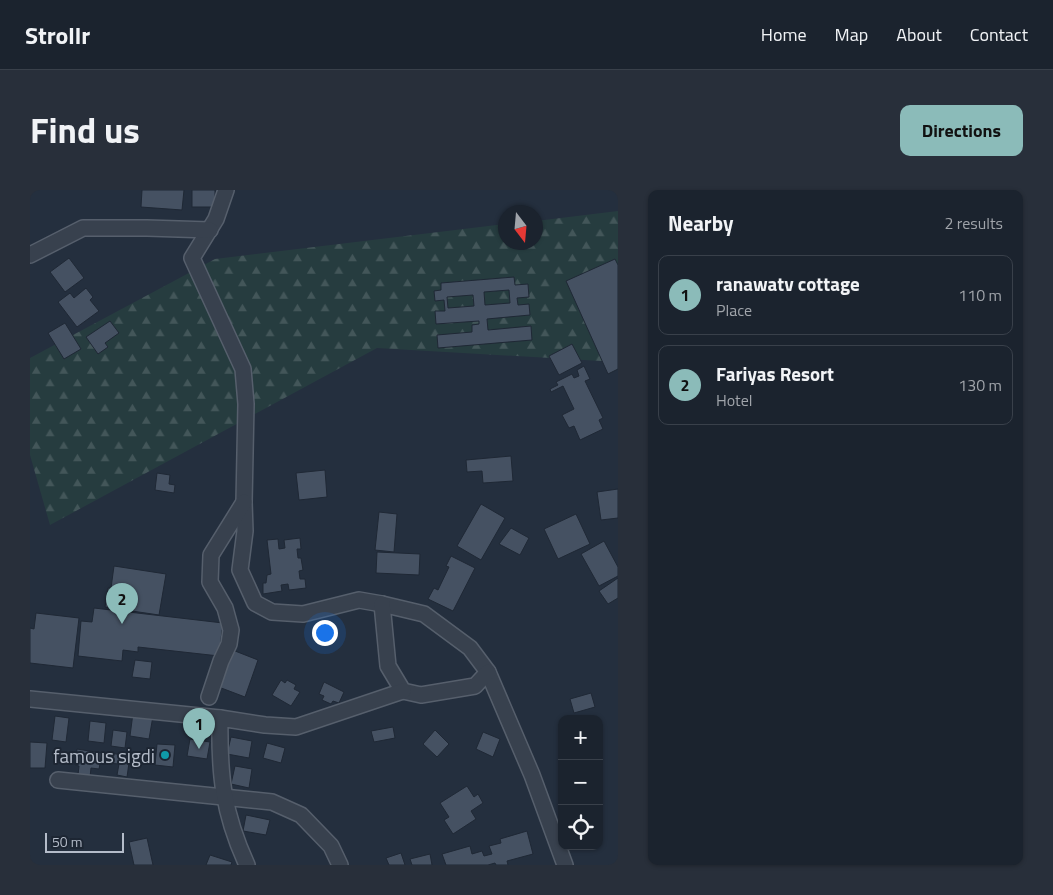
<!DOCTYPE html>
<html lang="en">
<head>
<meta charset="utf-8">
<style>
	body { margin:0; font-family:"Titillium Web",sans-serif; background:#282f3a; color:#f1f3f6 }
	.controls { position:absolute; right:15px; bottom:15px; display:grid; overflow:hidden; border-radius:10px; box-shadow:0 1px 4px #0004 }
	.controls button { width:45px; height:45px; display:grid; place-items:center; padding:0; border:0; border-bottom:1px solid #39404a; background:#1b232e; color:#f1f3f6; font:25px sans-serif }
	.compass { position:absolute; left:468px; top:15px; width:45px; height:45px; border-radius:50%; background:#1b232e; box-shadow:0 1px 4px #0004; rotate:164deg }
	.scale { position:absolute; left:15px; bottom:12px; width:79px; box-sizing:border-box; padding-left:5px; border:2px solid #b4bcc9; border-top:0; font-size:14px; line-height:18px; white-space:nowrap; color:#b4bcc9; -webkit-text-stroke:4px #1d2633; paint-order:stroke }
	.you { position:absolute; left:294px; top:442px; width:18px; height:18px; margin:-12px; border:4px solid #fff; border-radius:50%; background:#1a73e8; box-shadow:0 0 0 8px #1a73e833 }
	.badge { display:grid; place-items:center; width:32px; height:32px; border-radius:50%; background:#8bbbb9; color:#111; font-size:16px; font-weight:700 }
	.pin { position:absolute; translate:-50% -41px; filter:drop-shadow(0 1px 2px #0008) }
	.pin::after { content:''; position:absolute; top:26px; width:18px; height:15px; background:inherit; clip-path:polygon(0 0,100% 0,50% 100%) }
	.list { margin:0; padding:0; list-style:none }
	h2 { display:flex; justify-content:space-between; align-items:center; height:65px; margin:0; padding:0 20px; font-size:21px }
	h2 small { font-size:16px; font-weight:400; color:#a0a4aa }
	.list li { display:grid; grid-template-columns:32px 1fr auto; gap:15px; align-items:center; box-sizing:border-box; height:80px; margin:0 10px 10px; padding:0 10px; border:1px solid #39404a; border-radius:10px }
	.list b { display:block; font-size:19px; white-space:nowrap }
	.list p { margin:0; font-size:16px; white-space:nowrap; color:#a0a4aa }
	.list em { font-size:16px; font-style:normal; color:#a0a4aa }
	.icon { flex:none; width:28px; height:28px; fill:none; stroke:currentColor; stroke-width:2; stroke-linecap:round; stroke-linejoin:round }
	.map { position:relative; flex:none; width:588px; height:675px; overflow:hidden; border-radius:10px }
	header { display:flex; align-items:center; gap:30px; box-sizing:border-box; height:70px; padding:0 25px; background:#1b232e; border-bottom:1px solid #39404a }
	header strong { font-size:24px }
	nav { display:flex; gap:28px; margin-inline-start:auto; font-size:18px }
	.intro { display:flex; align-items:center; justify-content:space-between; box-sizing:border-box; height:120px; padding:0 30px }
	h1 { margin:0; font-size:35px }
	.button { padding:12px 22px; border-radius:10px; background:#8bbbb9; color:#111; font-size:18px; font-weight:700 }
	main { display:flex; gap:30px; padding:0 30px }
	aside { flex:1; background:#1b232e; border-radius:10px; box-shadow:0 1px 4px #0004 }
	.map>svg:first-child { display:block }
</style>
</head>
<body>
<header>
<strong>Strollr</strong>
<nav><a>Home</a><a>Map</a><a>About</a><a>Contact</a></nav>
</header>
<div class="intro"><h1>Find us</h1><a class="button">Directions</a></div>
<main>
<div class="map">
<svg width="588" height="675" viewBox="0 0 588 675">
	<defs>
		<pattern id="forest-firs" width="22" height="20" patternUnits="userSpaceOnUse" patternTransform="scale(1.25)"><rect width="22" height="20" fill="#263c3f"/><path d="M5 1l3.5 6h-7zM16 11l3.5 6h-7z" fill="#435659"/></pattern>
	</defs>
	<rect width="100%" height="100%" fill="#242f3e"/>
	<path fill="url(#forest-firs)" d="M588 21V172L347 158 20 335 0 265V168L185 69 475 34 476 52H506V31Z"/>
	<g fill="#455162" stroke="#1f2835" fill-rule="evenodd">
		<path d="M112 0H154L152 20 111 17Z"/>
		<rect x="162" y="0" width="23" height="17"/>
		<path d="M39 68 54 88 35 102 20 82Z"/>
		<path d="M585 69 588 75V179L578 184 536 91Z"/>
		<path d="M484 87 485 95 498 94 499 107 487 108 488 115 499 114 500 125 457 129 458 140 501 136 502 150 408 158 407 145 442 142V135L449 134V131L406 134 405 121H415L414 110 405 111 404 101 411 100V93ZM479 100 480 113 455 115 454 102ZM443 105 444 116 418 118 417 107Z"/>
		<path d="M56 98 63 107 60 110 69 121 47 137 28 112 40 103 44 108Z"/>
		<path d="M80 131 89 143 75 153 78 157 68 164 56 147Z"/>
		<path d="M35 133 51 159 34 169 18 143Z"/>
		<path d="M542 154 552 173 529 185 519 166Z"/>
		<path d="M554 176 560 189 555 191 573 228 569 230 573 239 550 250 544 236 539 238 532 225 544 219 533 196 521 202 520 199 528 195 526 192 542 184 544 188 549 186 547 180Z"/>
		<path d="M481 266 483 291 453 293 452 281 437 282 436 270Z"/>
		<path d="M295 280 297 307 269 310 266 283Z"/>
		<path d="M127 283 140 285 139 294 145 295 144 303 125 300Z"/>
		<path d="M588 299V328L571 330 567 302Z"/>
		<path d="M451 314 475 328 451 370 427 356Z"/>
		<path d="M349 322 367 324 364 362 345 360Z"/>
		<path d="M546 324 560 354 528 369 514 339Z"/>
		<path d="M481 338 499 348 490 365 469 354Z"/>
		<path d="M270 348 271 359H267L268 368H271L273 380 269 381 270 389H275L276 398 259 400 258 394 251 395 252 401 233 404V393H236L237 385 241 384 237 350 248 349 249 359 255 358 254 350Z"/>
		<path d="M574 351 588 377V386L569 396 551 364Z"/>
		<path d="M347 362 390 364 389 385 346 383Z"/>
		<path d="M421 366 445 378 423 421 398 409 404 398 408 400 419 377 416 376Z"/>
		<path d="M84 376 136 384 129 425 75 417 78 398H81Z"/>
		<path d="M588 388V408L578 414 569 401Z"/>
		<path d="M64 418 193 433 189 466 108 457V462L93 460 92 471 48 466 51 431 62 432Z"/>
		<path d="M6 423 49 428 43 478 0 473V438L4 439Z"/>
		<path d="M200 459 228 470 215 507 186 496Z"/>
		<path d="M105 470 122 472 120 489 102 487Z"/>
		<path d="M251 490 255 493 257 490 266 495 264 499 270 502 261 516 242 505Z"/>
		<path d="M294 492 314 502 309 513 303 511 301 514 292 510 294 506 289 504Z"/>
		<path d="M561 503 565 517 544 523 540 509Z"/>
		<path d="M103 523 123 526 119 549 100 546Z"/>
		<path d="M25 526 39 528 36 552 22 550Z"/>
		<path d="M60 531 76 533 74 553 58 551Z"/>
		<path d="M363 537 365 548 344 552 341 541Z"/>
		<path d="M83 540 97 542 95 558 81 556Z"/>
		<path d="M405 540 419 554 407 567 393 554Z"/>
		<path d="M453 542 470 549 463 567 446 559Z"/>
		<path d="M201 547 222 551 219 568 197 564Z"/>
		<path d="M160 549 180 552 177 569 157 566Z"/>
		<path d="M0 552 17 553 15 578H0Z"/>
		<path d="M237 553 255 558 251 573 233 568Z"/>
		<path d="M127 554 145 555 143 577 125 575Z"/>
		<path d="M47 559 72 563 69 579 61 578 60 587 48 585 49 576 45 575Z"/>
		<path d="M79 563 100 566 97 587 87 585 89 574 78 573Z"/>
		<path d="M205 576 222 579 219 598 201 594Z"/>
		<path d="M437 596 444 607 448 604 453 613 441 621 446 629 423 644 414 630 419 627 410 613Z"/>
		<path d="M216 625 240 630 236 645 213 641Z"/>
		<path d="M497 641 503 664 477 671 478 675H466L465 673 458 675H416L412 664 440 656 442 664 452 661 454 666 462 664 459 656 471 653 470 649Z"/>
		<path d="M117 648 123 675H104L99 652Z"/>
		<path d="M371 663 375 675H359L356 668Z"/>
		<path d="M400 664 402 675H382L380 669Z"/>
		<path d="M180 665 202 672 201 675H176Z"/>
	</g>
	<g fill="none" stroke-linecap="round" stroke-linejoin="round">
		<defs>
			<g id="minor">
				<path d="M196 0 186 29 162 68 213 179 216 214 214 312 215 341 210 380 225 413 242 422 273 424 329 410 352 414 394 424 440 458 458 482 502 585 535 675"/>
				<path d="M0 65 53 38H117L180 40"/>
				<path d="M352 414 358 476 373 501 391 505 445 496 458 482"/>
				<path d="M179 507 191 471 199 454 201 440 195 418 180 392 181 365 214 312"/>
				<path d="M0 509 190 528"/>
				<path d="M28 590 242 612 271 625 301 656 310 675"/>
				<path d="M217 675C193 623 189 584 190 528L235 535 266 537 373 501"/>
			</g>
		</defs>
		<use href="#minor" stroke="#565f6c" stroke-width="18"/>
		<use href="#minor" stroke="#38414e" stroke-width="15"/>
	</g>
	<circle fill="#0f9aa8" stroke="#1d2633" stroke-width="2" cx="135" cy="565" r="5"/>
	<g text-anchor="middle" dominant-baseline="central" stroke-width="4" stroke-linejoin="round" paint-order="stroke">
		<g font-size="19" fill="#b4bcc9" stroke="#1d2633" text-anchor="end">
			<text x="125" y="565">famous sigdi</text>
		</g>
	</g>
</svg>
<div class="controls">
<button>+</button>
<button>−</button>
<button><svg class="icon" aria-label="locate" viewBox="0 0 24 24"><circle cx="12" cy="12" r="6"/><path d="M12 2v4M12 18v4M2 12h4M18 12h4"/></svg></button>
</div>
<svg class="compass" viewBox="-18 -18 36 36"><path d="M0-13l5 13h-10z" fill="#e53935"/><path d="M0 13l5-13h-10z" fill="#a0a4aa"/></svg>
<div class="scale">50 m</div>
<div class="you"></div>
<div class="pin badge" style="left:169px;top:559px">1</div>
<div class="pin badge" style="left:92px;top:434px">2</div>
</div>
<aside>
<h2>Nearby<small>2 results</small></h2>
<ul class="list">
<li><span class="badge">1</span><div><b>ranawatv cottage</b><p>Place</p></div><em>110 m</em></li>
<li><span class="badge">2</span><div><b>Fariyas Resort</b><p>Hotel</p></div><em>130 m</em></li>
</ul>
</aside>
</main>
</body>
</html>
